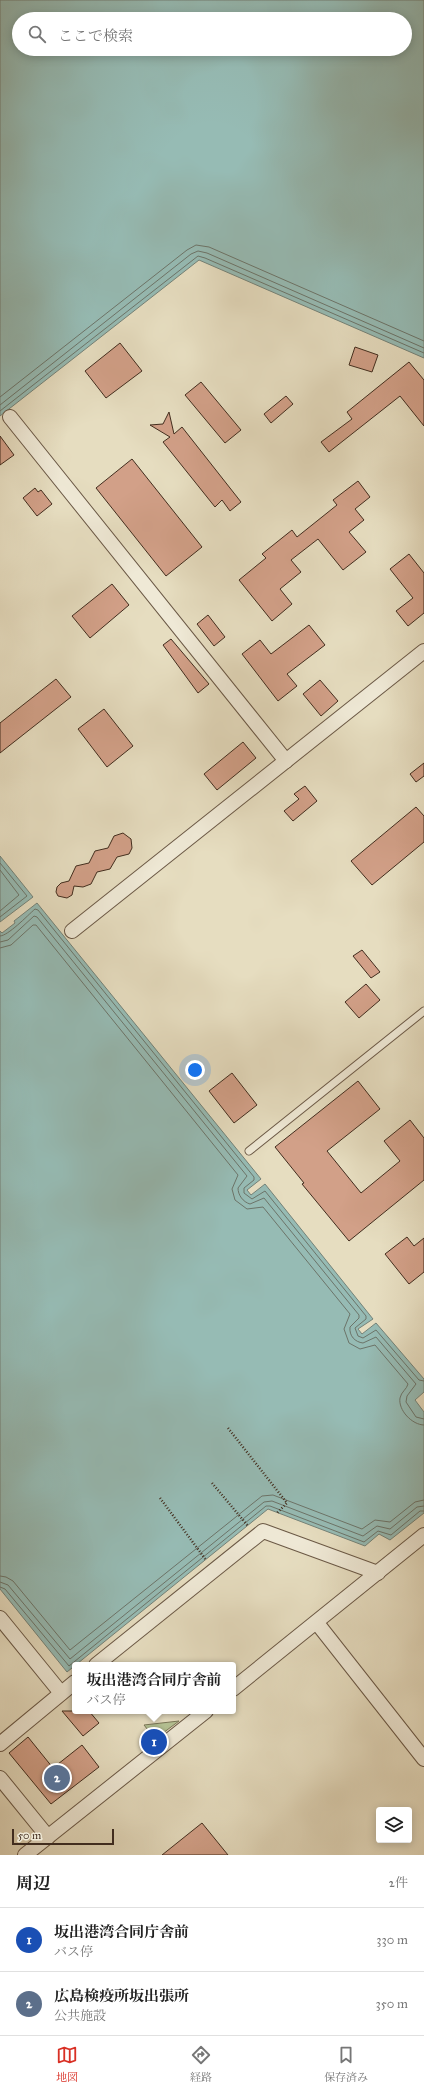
<!DOCTYPE html>
<html lang="ja">
<head>
<meta charset="utf-8">
<style>
	body { margin:0; font-family:"IM FELL Great Primer","Noto Serif JP",serif; background:#f2f2f2; color:#222 }
	.controls { position:absolute; right:12px; bottom:12px; display:grid; overflow:hidden; border-radius:4px; box-shadow:0 2px 10px #0003 }
	.controls button { width:36px; height:36px; display:grid; place-items:center; padding:0; border:0; border-bottom:1px solid #e0e0e0; background:#fff; color:#222; font:20px sans-serif }
	.scale { position:absolute; left:12px; bottom:10px; width:102px; box-sizing:border-box; padding-left:4px; border:2px solid #422d1e; border-top:0; font-size:11px; line-height:14px; white-space:nowrap; color:#422d1e; -webkit-text-stroke:3px #efe9d6; paint-order:stroke }
	.you { position:absolute; left:195px; top:1070px; width:14px; height:14px; margin:-10px; border:3px solid #fff; border-radius:50%; background:#1a73e8; box-shadow:0 0 0 6px #1a73e833 }
	.badge { display:grid; place-items:center; width:26px; height:26px; border-radius:50%; background:#d93025; color:#fff; font-size:13px; font-weight:700 }
	.pin { position:absolute; translate:-50% -50%; border:2px solid #fff; box-shadow:0 1px 4px #0006 }
	.popup { position:absolute; left:72px; top:1662px; width:164px; height:52px; box-sizing:border-box; display:grid; place-content:center; border-radius:4px; background:#fff; filter:drop-shadow(0 1px 3px #0005); font-size:13px; white-space:nowrap; color:#767676 }
	.popup b { font-size:15px; color:#222 }
	.popup::after { content:''; position:absolute; left:50%; top:100%; margin-left:-8px; border:8px solid transparent; border-top-color:#fff }
	.list { margin:0; padding:0; list-style:none }
	h2 { display:flex; justify-content:space-between; align-items:center; height:52px; margin:0; padding:0 16px; font-size:17px }
	h2 small { font-size:13px; font-weight:400; color:#767676 }
	.list li { display:grid; grid-template-columns:26px 1fr auto; gap:12px; align-items:center; box-sizing:border-box; height:64px; padding:0 16px; border-top:1px solid #e0e0e0 }
	.list b { display:block; font-size:15px; white-space:nowrap }
	.list p { margin:0; font-size:13px; white-space:nowrap; color:#767676 }
	.list em { font-size:13px; font-style:normal; color:#767676 }
	.icon { flex:none; width:22px; height:22px; fill:none; stroke:currentColor; stroke-width:2; stroke-linecap:round; stroke-linejoin:round }
	.map { position:relative; flex:none; width:424px; height:1855px; overflow:hidden }
	.search { position:absolute; background:#fff; box-shadow:0 2px 10px #0003; left:12px; right:12px; top:12px; height:44px; display:flex; align-items:center; gap:10px; box-sizing:border-box; padding:0 14px; border-radius:22px; color:#767676; font-size:15px }
	.sheet { height:180px; background:#fff }
	nav { display:flex; justify-content:space-around; align-items:center; box-sizing:border-box; height:56px; border-top:1px solid #e0e0e0; background:#fff; font-size:11px; color:#767676 }
	nav a { display:grid; justify-items:center; gap:2px }
	nav .on { color:#d93025 }
	.map>svg:first-child { display:block }
</style>
</head>
<body>
<div class="map">
<svg width="424" height="1855" viewBox="0 0 424 1855">
	<rect width="100%" height="100%" fill="#e6ddc0"/>
	<filter id="stains"><feTurbulence type="fractalNoise" baseFrequency=".005" numOctaves="4"/><feColorMatrix values="0 0 0 0 .2 0 0 0 0 .09 0 0 0 0 .02 0 0 0 .5 -.17"/></filter>
	<radialGradient id="worn" r=".72"><stop offset=".6" stop-color="#630" stop-opacity="0"/><stop offset="1" stop-color="#630" stop-opacity=".3"/></radialGradient>
	<path fill="#b4c193" stroke="#7b7758" d="M179 1721 155 1739 144 1725Z"/>
	<g fill="#96bbb4" stroke="#748278" fill-rule="evenodd">
		<path d="M0 0H424V358L199 260 0 416ZM19 19H405V49H19Z"/>
		<path d="M0 856 33 897 0 922Z"/>
		<path d="M37 903 261 1179 247 1190 251 1195 265 1184 373 1319 358 1329 362 1334 376 1323 424 1379V1392L415 1400 424 1412V1513L390 1540 379 1534 365 1546 268 1509 67 1672 0 1589V931L2 933 15 923 14 921Z"/>
	</g>
	<g fill="none" stroke-linecap="round" stroke-linejoin="round">
		<g stroke="#6c7469" stroke-width="1">
			<path d="M0 397 187 250 196 245 209 247 424 341"/>
			<path d="M0 405 191 254 198 251 207 253 424 348"/>
			<path d="M0 411 198 256 205 258 424 353"/>
			<path d="M0 863 27 896 0 917"/>
			<path d="M0 870 19 895 0 911"/>
			<path d="M0 936C8 936 27 916 35 909L38 910 254 1177V1180L244 1188V1193L252 1199 265 1191 366 1316V1319L355 1328 358 1336 363 1338 376 1330 419 1380 424 1381"/>
			<path d="M0 942 8 940 34 916 37 917 247 1176 238 1188C238 1195 243 1202 250 1204L264 1198 359 1315V1318L350 1327C349 1336 355 1342 363 1343L376 1337 416 1384 407 1396 406 1402 416 1417 424 1419"/>
			<path d="M0 948 11 945 33 925H36L238 1175 232 1189 235 1200 247 1209 263 1207 350 1314 344 1329 349 1343 360 1349 375 1345 408 1384C407 1389 401 1392 400 1398 398 1410 412 1425 424 1425"/>
			<path d="M0 1576 6 1577 13 1581 70 1650 262 1496 273 1495 362 1529 375 1520 390 1522 415 1502 424 1500"/>
			<path d="M0 1582 8 1585 70 1659 264 1502 272 1501 363 1536 377 1526 390 1529 417 1507 424 1506"/>
			<path d="M0 1587 5 1589 69 1666 266 1506H270L364 1542 378 1531 391 1535 420 1511H424"/>
		</g>
	</g>
	<g fill="#d2a088" stroke="#422d1e">
		<path d="M120 343 142 371 106 398 85 371Z"/>
		<path d="M355 347 378 355 372 372 349 365Z"/>
		<path d="M409 362 424 380V426L400 396 329 452 321 442 352 419 347 412Z"/>
		<path d="M201 382 241 430 225 443 185 395Z"/>
		<path d="M286 396 293 404 271 423 264 414Z"/>
		<path d="M169 412 174 434 182 427 241 502 230 511 222 500 215 507 163 442 170 437 150 425 163 424Z"/>
		<path d="M0 436 14 455 0 465Z"/>
		<path d="M132 459 202 547 166 576 96 488Z"/>
		<path d="M358 481 370 497 355 509 364 520 349 532 366 552 343 570 318 539 291 560 301 572 280 589 292 604 272 621 239 580 266 558 262 554 292 530 297 537 337 505 333 500Z"/>
		<path d="M35 488 38 492 41 490 52 504 37 516 23 498Z"/>
		<path d="M409 554 424 573V613L408 626 396 611 413 598 390 569Z"/>
		<path d="M112 584 129 605 90 638 72 616Z"/>
		<path d="M208 615 225 637 214 646 197 624Z"/>
		<path d="M309 625 325 645 287 674 297 686 278 701 242 654 260 640 271 654Z"/>
		<path d="M171 639 209 684 198 693 163 645Z"/>
		<path d="M56 679 71 697 0 753V723Z"/>
		<path d="M320 680 338 701 321 716 303 694Z"/>
		<path d="M104 709 133 746 107 767 78 729Z"/>
		<path d="M243 742 256 758 217 790 204 774Z"/>
		<path d="M424 763V776L416 782 410 774Z"/>
		<path d="M305 786 317 801 293 821 284 811 299 799 294 794Z"/>
		<path d="M416 807 424 816V842L372 885 351 861Z"/>
		<path d="M123 833 131 839 132 848 129 854 117 857 110 869 97 872 91 884 83 887 74 886 72 895 67 898 58 896 56 892 57 887 61 883 69 881 76 866 89 863 95 851 108 848 114 836Z"/>
		<path d="M362 950 380 972 371 978 353 956Z"/>
		<path d="M366 984 380 1000 359 1018 345 1002Z"/>
		<path d="M232 1073 257 1105 234 1123 209 1091Z"/>
		<path d="M358 1081 380 1109 327 1151 361 1193 400 1161 384 1141 410 1120 424 1138V1180L349 1241 302 1184 304 1183 275 1147Z"/>
		<path d="M407 1237 414 1246 424 1238V1272L409 1284 385 1254Z"/>
		<path d="M62 1711H89L99 1723 83 1736Z"/>
		<path d="M28 1737 53 1768 82 1745 99 1767 51 1804 9 1753Z"/>
		<path d="M202 1823 228 1855H162Z"/>
	</g>
	<g fill="none" stroke-linecap="round" stroke-linejoin="round">
		<defs>
			<path id="service" d="M249 1151 424 1011"/>
			<g id="minor">
				<path d="M10 417 286 761"/>
				<path d="M72 931 424 651"/>
				<path d="M0 1618 61 1693"/>
				<path d="M317 1623 424 1759"/>
				<path d="M96 1665 263 1531 378 1573"/>
				<path d="M233 1689 424 1535"/>
				<path d="M0 1744 75 1682"/>
				<path d="M0 1778 48 1837"/>
				<path d="M25 1855 206 1711"/>
			</g>
		</defs>
		<use href="#service" stroke="#6b5946" stroke-width="9"/>
		<use href="#minor" stroke="#6b5946" stroke-width="16"/>
		<g stroke="#422d1e" stroke-width="2.5" stroke-dasharray="1 2" stroke-linecap="butt">
			<path d="M228 1428 287 1503 277 1513"/>
			<path d="M212 1483 248 1526"/>
			<path d="M160 1498 206 1560"/>
		</g>
		<use href="#service" stroke="#efe9d6" stroke-width="7"/>
		<use href="#minor" stroke="#efe9d6" stroke-width="14"/>
	</g>
	<rect width="100%" height="100%" filter="url(#stains)"/>
	<rect width="100%" height="100%" fill="url(#worn)"/>
</svg>
<div class="controls">
<button><svg class="icon" aria-label="layers" viewBox="0 0 24 24"><path d="M12 4l9 5-9 5-9-5zM3 14l9 5 9-5"/></svg></button>
</div>
<div class="scale">50 m</div>
<div class="you"></div>
<div class="pin badge" style="left:154px;top:1742px;background:#1a4fb4">1</div>
<div class="popup"><b>坂出港湾合同庁舎前</b>バス停</div>
<div class="pin badge" style="left:57px;top:1778px;background:#5c6f8a">2</div>
<div class="search"><svg class="icon" aria-label="search" viewBox="0 0 24 24"><circle cx="10" cy="10" r="6"/><path d="M15 15l6 6"/></svg>ここで検索</div>
</div>
<section class="sheet">
<h2>周辺<small>2件</small></h2>
<ul class="list">
<li><span class="badge" style="background:#1a4fb4">1</span><div><b>坂出港湾合同庁舎前</b><p>バス停</p></div><em>330 m</em></li>
<li><span class="badge" style="background:#5c6f8a">2</span><div><b>広島検疫所坂出張所</b><p>公共施設</p></div><em>350 m</em></li>
</ul>
</section>
<nav>
<a class="on"><svg class="icon" aria-label="map" viewBox="0 0 24 24"><path d="M3 6l6-2 6 2 6-2v14l-6 2-6-2-6 2zM9 4v14M15 6v14"/></svg>地図</a>
<a><svg class="icon" aria-label="directions" viewBox="0 0 24 24"><path d="M12 3l9 9-9 9-9-9zM9 14v-3h6M13 9l2 2-2 2"/></svg>経路</a>
<a><svg class="icon" aria-label="saved" viewBox="0 0 24 24"><path d="M7 4h10v16l-5-4-5 4z"/></svg>保存済み</a>
</nav>
</body>
</html>
